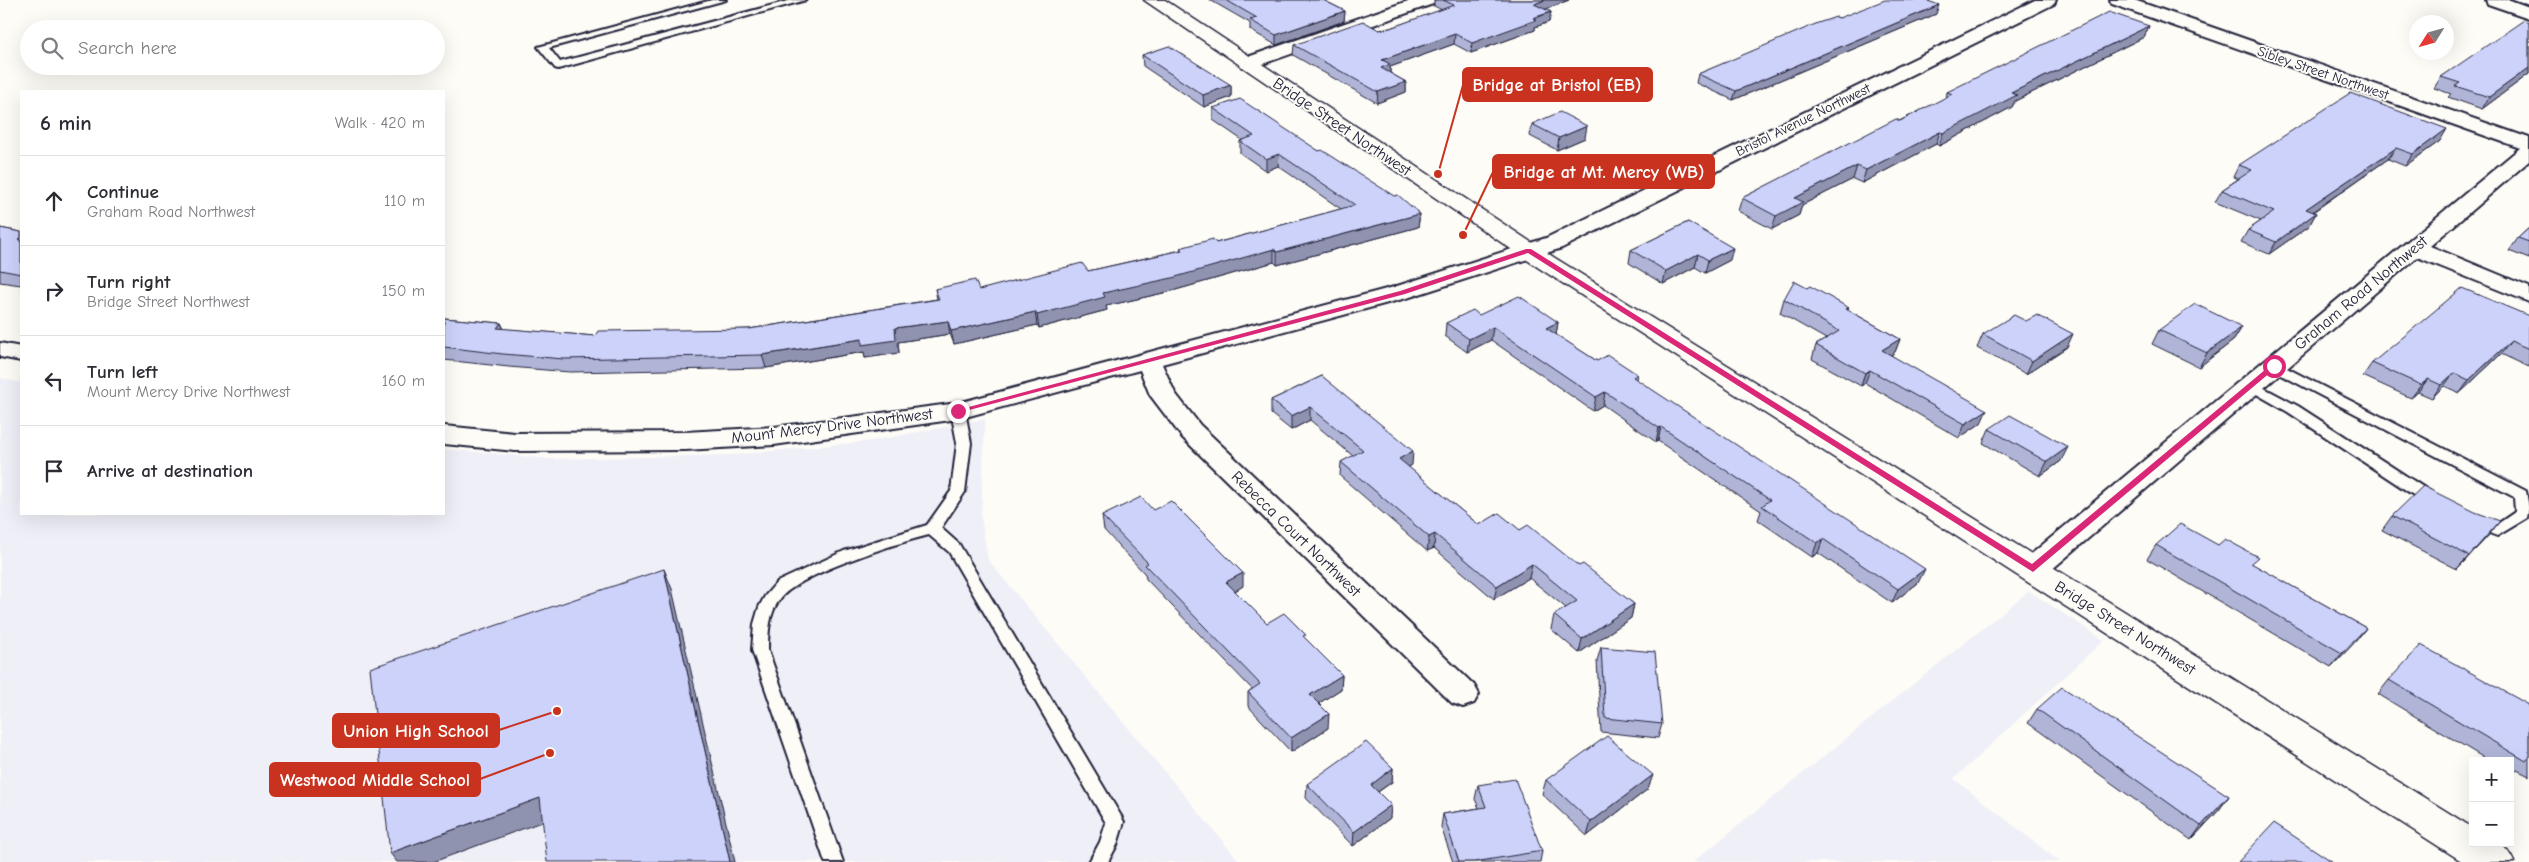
<!DOCTYPE html>
<html lang="en">
<head>
<meta charset="utf-8">
<style>
	body { margin:0; font-family:"Comic Neue",sans-serif; background:#f2f2f3; color:#2b2b33 }
	.controls { position:absolute; right:15px; bottom:15px; display:grid; overflow:hidden; border-radius:0px; box-shadow:0 5px 20px #0002 }
	.controls button { width:45px; height:45px; display:grid; place-items:center; padding:0; border:0; border-bottom:1px solid #e1e1e2; background:#fff; color:#2b2b33; font:25px sans-serif }
	.compass { position:absolute; left:2409px; top:15px; width:45px; height:45px; border-radius:50%; background:#fff; box-shadow:0 5px 20px #0002; rotate:233deg }
	.stop { position:absolute; width:15px; height:15px; margin:-11px; border:4px solid #db2777; border-radius:50%; background:#fff }
	.stop.end { background:#db2777; border-color:#fff; box-shadow:0 1px 5px #0008 }
	.list { margin:0; padding:0; list-style:none }
	h2 { display:flex; justify-content:space-between; align-items:center; height:65px; margin:0; padding:0 20px; font-size:21px }
	h2 small { font-size:16px; font-weight:400; color:#7c7c81 }
	.list li { display:grid; grid-template-columns:32px 1fr auto; gap:15px; align-items:center; box-sizing:border-box; height:90px; padding:0 20px; border-top:1px solid #e1e1e2 }
	.list b { display:block; font-size:19px; white-space:nowrap }
	.list p { margin:0; font-size:16px; white-space:nowrap; color:#7c7c81 }
	.list em { font-size:16px; font-style:normal; color:#7c7c81 }
	.icon { flex:none; width:28px; height:28px; fill:none; stroke:currentColor; stroke-width:2; stroke-linecap:round; stroke-linejoin:round }
	.map { position:relative; flex:none; width:2529px; height:862px; overflow:hidden }
	.search { position:absolute; background:#fff; box-shadow:0 5px 20px #0002; left:20px; top:20px; width:425px; height:55px; display:flex; align-items:center; gap:12px; box-sizing:border-box; padding:0 18px; border-radius:28px; color:#7c7c81; font-size:19px }
	.panel { position:absolute; background:#fff; box-shadow:0 5px 20px #0002; left:20px; top:90px; width:425px; height:425px; border-radius:0px }
	.map>svg:first-child { display:block }
</style>
</head>
<body>
<div class="map">
<svg width="2529" height="862" viewBox="0 0 2529 862">
	<rect width="100%" height="100%" fill="#fdfcf7"/>
	<filter id="ink" filterUnits="userSpaceOnUse"><feTurbulence type="fractalNoise" baseFrequency=".02" numOctaves="2"/><feDisplacementMap in="SourceGraphic" scale="10" xChannelSelector="R" yChannelSelector="G"/><feConvolveMatrix kernelMatrix="1 2 1 2 8 2 1 2 1" color-interpolation-filters="sRGB"/></filter>
	<g filter="url(#ink)">
		<g fill="#efeff8">
			<path d="M0 378 21 383V514H444V449L551 459 732 455 871 441 985 419 981 517 988 560 1240 862H0Z"/>
			<path d="M2029 591 2104 640 1954 779 2060 862H1693Z"/>
		</g>
		<g fill="none" stroke-linecap="round" stroke-linejoin="round">
			<defs>
				<g id="service">
					<path d="M712 0H726L549 48 560 62 792 0H806L558 69 555 68 538 47Z"/>
					<path d="M2275 362 2526 491 2529 508 2527 518 2497 536 2473 527 2471 523 2473 519 2478 518 2496 525 2515 512 2514 497 2270 369 2268 366Z"/>
					<path d="M2251 381 2298 406 2437 496 2439 500 2437 504H2427L2288 412 2246 388 2244 385 2246 382Z"/>
					<path d="M958 407 965 411 971 443 965 492 941 528 959 544 1121 816 1124 822 1117 845 1108 862H1089L1100 842 1106 823 949 552 929 535C897 543 798 574 780 599 769 613 768 633 768 650L843 862H825L752 650 754 624 759 607 765 596 777 582 844 551 927 525 951 491 957 443 951 411Z"/>
				</g>
				<g id="minor">
					<path d="M1411 0H1435L1433 4 1254 67H1242L1239 63 1242 59Z"/>
					<path d="M2035 0H2056L2054 4 1562 248 1410 297 1162 364 1175 393 1200 425 1474 685 1479 694 1474 703 1463 707 1452 703 1182 437 1150 395 1140 370 958 419 774 445 685 450 515 451 444 444V426L515 433 685 432 774 427 958 403 1394 287 1546 238Z"/>
					<path d="M2110 0H2134L2529 138V161L2430 246 2529 287V302L2417 257 2043 577 2033 580 2023 577 2018 569 2023 561 2520 148 2112 4Z"/>
					<path d="M2486 0H2510L2529 7V18L2488 4Z"/>
					<path d="M0 343 21 347V361L0 357Z"/>
				</g>
				<path id="secondary" d="M1144 0H1165L1555 258 2473 828V843C2494 843 2504 840 2514 862H2463L1539 268Z"/>
			</defs>
			<use href="#service" stroke="#22223b" stroke-width="4"/>
			<use href="#minor" stroke="#22223b" stroke-width="4"/>
			<use href="#secondary" stroke="#22223b" stroke-width="3"/>
			<use href="#service" fill="#fdfcf7" fill-rule="evenodd"/>
			<use href="#minor" fill="#fdfcf7" fill-rule="evenodd"/>
			<use href="#secondary" fill="#fdfcf7" fill-rule="evenodd"/>
		</g>
		<g fill="#b0b5d8" stroke="#22223b">
			<path d="M1210 0H1323L1345 11 1344 21 1276 45 1250 30V23Z"/>
			<path d="M1434 0H1569L1545 9 1551 12 1549 22 1535 27V30L1471 53 1454 44 1390 67V73L1406 82V92L1377 103 1293 55 1294 45 1390 28 1442 10 1434 6Z"/>
			<path d="M1936 14 1733 100 1696 83 1698 74 1839 18Z"/>
			<path d="M2529 22V74L2482 109 2448 97 2451 94 2434 88 2441 77Z"/>
			<path d="M2149 26 2144 37 2015 101 2012 107 1939 146 1936 144 1862 183 1853 179 1802 205 1799 215 1772 229 1738 211 1742 198 1946 98 1947 92Z"/>
			<path d="M1142 55 1231 85V97L1204 107 1143 66Z"/>
			<path d="M1213 108 1319 151 1420 214 1418 227 1277 265 1274 262 1172 291 1106 306 1107 310 1039 328 1037 325 954 344 950 334 898 342 899 353 865 358 864 352 766 368 570 372 509 367 444 360V318L501 323 504 329 595 336 749 329 937 299 935 289 979 290 1088 271 1181 250 1180 248 1216 243 1341 209 1278 166 1266 171 1240 153V141L1242 140 1213 120Z"/>
			<path d="M1532 124 1585 138 1557 150 1530 136Z"/>
			<path d="M2440 141 2405 166 2388 159 2313 212 2316 213 2309 226 2269 254 2241 242 2248 230 2261 221 2215 202 2222 190 2238 179 2233 177 2239 165Z"/>
			<path d="M1688 222 1730 260 1705 273 1695 267 1663 284 1629 263 1631 250Z"/>
			<path d="M0 228 21 232V285L0 282Z"/>
			<path d="M2529 228V259L2509 251 2518 238Z"/>
			<path d="M1807 288 1849 308 1848 310 1900 339 1895 352 1891 355 1981 423 1959 438 1865 383 1861 386 1812 359 1816 345 1826 339 1780 313 1784 299Z"/>
			<path d="M1479 315 1558 322 1556 335 1597 361 1637 374 1636 379 1918 583 1892 603 1818 553 1812 557 1758 520 1761 511 1658 441 1656 442 1603 405 1593 411 1491 340 1467 352 1445 336 1446 323Z"/>
			<path d="M2529 316V367L2501 354 2460 393 2444 386 2432 398 2418 392 2411 398 2363 376 2372 363Z"/>
			<path d="M2242 327 2234 340 2199 367 2152 344 2159 330Z"/>
			<path d="M1983 334 2067 347 2026 374 1977 348Z"/>
			<path d="M1322 376 1412 465 1408 467 1479 525 1520 530 1579 566 1634 604 1631 618 1579 653 1551 629 1554 615 1566 608 1529 578 1494 599 1434 548 1427 551 1340 476 1341 462 1353 456 1310 420 1291 430 1271 414V400Z"/>
			<path d="M1989 429 2061 461 2040 476 1983 443Z"/>
			<path d="M1153 510 1243 586 1235 591 1267 623 1305 639 1342 675 1341 689 1319 703 1328 728 1291 752 1248 706V692L1252 689 1146 579 1145 574 1104 530 1102 516Z"/>
			<path d="M2392 516 2489 535 2457 569 2382 530Z"/>
			<path d="M2156 545H2218L2366 628 2355 642 2331 667 2147 559Z"/>
			<path d="M1601 647 1662 724 1658 738 1601 732 1597 661Z"/>
			<path d="M2389 680 2529 705V776L2517 770 2512 775 2510 774V761H2489L2378 694Z"/>
			<path d="M2037 709 2229 796 2219 810 2191 840 2028 723Z"/>
			<path d="M1393 768 1392 782 1378 792 1390 818 1353 846 1306 798 1307 784Z"/>
			<path d="M1546 780 1648 789 1587 836 1542 794Z"/>
			<path d="M1478 785 1542 851 1540 862H1453L1441 827 1443 814 1479 808 1475 799Z"/>
		</g>
		<g fill="#9093b0" stroke="#22223b">
			<path d="M1545 0H1569L1533 14 1534 4Z"/>
			<path d="M1939 5 1936 14 1733 100 1736 91Z"/>
			<path d="M1345 11 1344 21 1276 45V35Z"/>
			<path d="M1551 12 1549 22 1535 27V30L1471 53 1472 43Z"/>
			<path d="M2149 26 2144 37 2015 101 2012 107 1939 146 1943 133 2011 93Z"/>
			<path d="M1455 34 1454 44 1390 67V75L1381 78 1382 60Z"/>
			<path d="M2529 68V74L2482 109 2489 97Z"/>
			<path d="M1406 82V92L1377 103 1378 92Z"/>
			<path d="M1231 85V97L1204 107 1203 95Z"/>
			<path d="M1587 126 1585 138 1557 150 1559 138Z"/>
			<path d="M2447 129 2440 141 2405 166 2413 154Z"/>
			<path d="M1940 132 1936 144 1862 183 1866 170Z"/>
			<path d="M2396 148 2388 159 2299 221 2306 209Z"/>
			<path d="M1279 154 1278 166 1266 171V159Z"/>
			<path d="M1857 166 1853 179 1802 205 1799 215 1772 229 1776 216 1795 198Z"/>
			<path d="M2316 213 2309 226 2269 254 2276 242Z"/>
			<path d="M1420 214 1418 227 1277 265V252Z"/>
			<path d="M1733 248 1730 260 1705 273 1708 260Z"/>
			<path d="M1274 249V262L1172 291 1106 306 1107 310 1039 328 1037 315 1103 293Z"/>
			<path d="M1698 254 1695 267 1663 284 1666 271Z"/>
			<path d="M1035 312 1037 325 954 344 951 331Z"/>
			<path d="M948 321 950 334 898 342 899 353 865 358 864 352 766 368 762 355 862 339 895 328Z"/>
			<path d="M1558 322 1556 335 1546 328Z"/>
			<path d="M501 323 507 336 497 328Z"/>
			<path d="M1493 327 1491 340 1467 352 1469 339Z"/>
			<path d="M2242 327 2234 340 2199 367 2207 353Z"/>
			<path d="M2073 334 2067 347 2026 374 2032 361Z"/>
			<path d="M1900 339 1895 352 1878 364 1882 350Z"/>
			<path d="M2511 341 2501 354 2460 393 2469 380Z"/>
			<path d="M1870 370 1865 383 1861 386 1865 373Z"/>
			<path d="M2454 373 2444 386 2432 398 2441 385Z"/>
			<path d="M2428 379 2418 392 2411 398 2421 385Z"/>
			<path d="M1605 392 1603 405 1593 411 1596 397Z"/>
			<path d="M1310 407V420L1291 430V416Z"/>
			<path d="M1987 410 1981 423 1959 438 1965 424Z"/>
			<path d="M1661 427 1658 441 1656 442 1659 428Z"/>
			<path d="M2068 447 2061 461 2040 476 2047 462Z"/>
			<path d="M1413 451 1412 465 1397 473 1399 459Z"/>
			<path d="M2500 521 2489 535 2457 569 2469 556Z"/>
			<path d="M1435 534 1434 548 1427 551 1429 537Z"/>
			<path d="M1823 539 1818 553 1812 557 1817 543Z"/>
			<path d="M1532 564 1529 578 1494 599 1497 586Z"/>
			<path d="M664 569 672 589 735 862H730Z"/>
			<path d="M1925 569 1918 583 1892 603 1898 589Z"/>
			<path d="M1243 573V586L1227 596 1226 582Z"/>
			<path d="M1634 604 1631 618 1579 653 1582 639Z"/>
			<path d="M2366 628 2355 642 2331 667 2342 653Z"/>
			<path d="M1342 675 1341 689 1310 709V695Z"/>
			<path d="M1329 714 1328 728 1291 752V738Z"/>
			<path d="M1393 768 1392 782 1369 798 1371 785Z"/>
			<path d="M1653 775 1648 789 1587 836 1591 822Z"/>
			<path d="M2229 796 2219 810 2191 840 2201 826Z"/>
			<path d="M540 798 552 818 433 862H397L390 853Z"/>
			<path d="M1391 805 1390 818 1353 846 1354 832Z"/>
		</g>
		<g fill="#cdd2fb" stroke="#22223b">
			<path d="M1226 0H1323L1345 11 1276 35 1250 20 1257 18Z"/>
			<path d="M1443 0H1545L1534 4 1551 12 1533 18 1536 20 1472 43 1455 34 1382 60 1390 64 1381 68 1406 82 1378 92 1294 45 1363 21 1379 30 1390 28 1454 5Z"/>
			<path d="M1885 0H1925L1939 5 1736 91 1698 74 1818 23 1836 17 1839 18Z"/>
			<path d="M2109 12 2149 26 2011 93 2017 95 1943 133 1940 132 1866 170 1857 166 1795 198 1803 202 1776 216 1742 198 1896 119 1900 121 1952 94 1947 92Z"/>
			<path d="M2524 20 2529 22V68L2489 97 2455 86 2460 83 2441 77Z"/>
			<path d="M1169 46 1231 85 1203 95 1142 55Z"/>
			<path d="M2350 93 2447 129 2413 154 2396 148 2306 209 2316 213 2276 242 2248 230 2274 212 2222 190 2252 170 2239 165Z"/>
			<path d="M1240 99 1319 151 1322 150 1394 196 1398 195 1420 214 1277 252 1274 249 1172 278 1103 293 1105 297 1037 315 1035 312 951 331 948 321 895 328 896 340 862 345V339L762 355 564 359 503 354 444 347V318L501 323 497 328 595 336 598 331 749 329 939 299 935 289 975 280 979 290 1082 263 1088 271 1182 250 1180 248 1213 239 1216 243 1355 205 1279 154 1266 159 1240 141 1254 136 1213 108Z"/>
			<path d="M1560 112 1587 126 1559 138 1532 124Z"/>
			<path d="M1688 222 1733 248 1708 260 1698 254 1666 271 1631 250Z"/>
			<path d="M0 228 21 232V238L19 239 21 240V274L0 270Z"/>
			<path d="M2529 228V242L2518 238Z"/>
			<path d="M1794 281 1807 288 1810 286 1849 308 1846 309 1900 339 1882 350 1987 410 1965 424 1870 370 1865 373 1816 345 1839 331 1784 299Z"/>
			<path d="M2462 288 2529 316V349L2511 341 2469 380 2454 373 2441 385 2428 379 2421 385 2372 363Z"/>
			<path d="M1519 296 1558 322 1546 328 1597 361 1608 355 1637 374 1633 377 1925 569 1898 589 1823 539 1817 543 1762 506 1770 500 1661 427 1659 428 1605 392 1596 397 1493 327 1469 339 1446 323 1473 310 1479 315Z"/>
			<path d="M2195 304 2242 327 2207 353 2159 330Z"/>
			<path d="M2014 315 2026 321 2037 315 2073 334 2032 361 1983 334Z"/>
			<path d="M1322 376 1413 451 1399 459 1479 525 1499 513 1520 530 1528 525 1579 566 1583 564 1634 604 1582 639 1554 615 1577 601 1532 564 1497 586 1435 534 1429 537 1341 462 1363 450 1310 407 1291 416 1271 400Z"/>
			<path d="M2010 415 2068 447 2047 462 1989 429Z"/>
			<path d="M2423 486 2475 512 2500 521 2469 556 2392 516Z"/>
			<path d="M1141 497 1153 510 1171 501 1243 573 1226 582 1267 623 1284 613 1306 635 1303 636 1342 675 1310 695 1329 714 1291 738 1248 692 1260 684 1145 565 1148 563 1102 516Z"/>
			<path d="M2180 524 2218 545 2225 539 2258 557 2251 563 2366 628 2342 653 2156 545Z"/>
			<path d="M664 569 730 862H547L540 798 390 853 370 668Z"/>
			<path d="M2421 645 2529 705V757L2526 761 2389 680Z"/>
			<path d="M1601 647 1655 652 1662 724 1605 718Z"/>
			<path d="M2062 687 2229 796 2201 826 2037 709Z"/>
			<path d="M1607 736 1653 775 1591 822 1546 780Z"/>
			<path d="M1366 742 1393 768 1371 785 1391 805 1354 832 1307 784Z"/>
			<path d="M1515 779 1542 851 1474 862H1459L1443 814 1486 807 1478 785Z"/>
			<path d="M2274 823 2333 862H2238Z"/>
		</g>
	</g>
	<path fill="#db2777" d="M1526 249H1531L2032 564 2272 364 2278 366 2033 572 1528 253 1405 294 958 413 954 411 1400 291Z"/>
	<g text-anchor="middle" dominant-baseline="central" stroke-width="4" stroke-linejoin="round" paint-order="stroke">
		<g font-size="14" fill="#22223b" stroke="#fdfcf7">
			<text transform="translate(2323 73) rotate(19)">Sibley Street Northwest</text>
			<text transform="translate(1803 120) rotate(-26)">Bristol Avenue Northwest</text>
		</g>
		<g font-size="16" fill="#22223b" stroke="#fdfcf7">
			<text transform="translate(1342 127) rotate(34)">Bridge Street Northwest</text>
			<text transform="translate(2361 293) rotate(-40)">Graham Road Northwest</text>
			<text transform="translate(832 426) rotate(-7)">Mount Mercy Drive Northwest</text>
			<text transform="translate(1296 534) rotate(44)">Rebecca Court Northwest</text>
			<text transform="translate(2125 628) rotate(32)">Bridge Street Northwest</text>
		</g>
	</g>
	<path fill="none" stroke="#c8321e" stroke-width="2" d="M1438 174L1463 85M1463 235L1493 172M557 711L499 730M550 753L480 779"/>
	<g fill="#c8321e" stroke="#fdfcf7" stroke-width="2">
		<circle cx="1438" cy="174" r="5"/>
		<circle cx="1463" cy="235" r="5"/>
		<circle cx="557" cy="711" r="5"/>
		<circle cx="550" cy="753" r="5"/>
	</g>
	<g fill="#c8321e" stroke="#c8321e" stroke-width="2">
		<rect x="1463" y="68" width="189" height="33" rx="5"/>
		<rect x="1493" y="155" width="221" height="33" rx="5"/>
		<rect x="333" y="714" width="166" height="33" rx="5"/>
		<rect x="270" y="763" width="210" height="33" rx="5"/>
	</g>
	<g font-size="18" text-anchor="middle" font-weight="bold" fill="#fff">
		<text x="1557" y="91">Bridge at Bristol (EB)</text>
		<text x="1604" y="178">Bridge at Mt. Mercy (WB)</text>
		<text x="416" y="737">Union High School</text>
		<text x="375" y="786">Westwood Middle School</text>
	</g>
</svg>
<div class="controls">
<button>+</button>
<button>−</button>
</div>
<svg class="compass" viewBox="-18 -18 36 36"><path d="M0-13l5 13h-10z" fill="#e53935"/><path d="M0 13l5-13h-10z" fill="#7c7c81"/></svg>
<div class="stop" style="left:2274px;top:366px"></div>
<div class="stop end" style="left:958px;top:411px"></div>
<div class="search"><svg class="icon" aria-label="search" viewBox="0 0 24 24"><circle cx="10" cy="10" r="6"/><path d="M15 15l6 6"/></svg>Search here</div>
<section class="panel">
<h2>6 min<small>Walk · 420 m</small></h2>
<ul class="list">
<li><svg class="icon" aria-label="ahead" viewBox="0 0 24 24"><path d="M12 20V5M6 11l6-6 6 6"/></svg><div><b>Continue</b><p>Graham Road Northwest</p></div><em>110 m</em></li>
<li><svg class="icon" aria-label="right" viewBox="0 0 24 24"><path d="M7 20v-9h11M14 6l5 5-5 5"/></svg><div><b>Turn right</b><p>Bridge Street Northwest</p></div><em>150 m</em></li>
<li><svg class="icon" aria-label="left" viewBox="0 0 24 24"><path d="M17 20v-9H6M10 6l-5 5 5 5"/></svg><div><b>Turn left</b><p>Mount Mercy Drive Northwest</p></div><em>160 m</em></li>
<li><svg class="icon" aria-label="arrive" viewBox="0 0 24 24"><path d="M6 21V4h12l-3 4 3 4H6"/></svg><div><b>Arrive at destination</b></div></li>
</ul>
</section>
</div>
</body>
</html>
